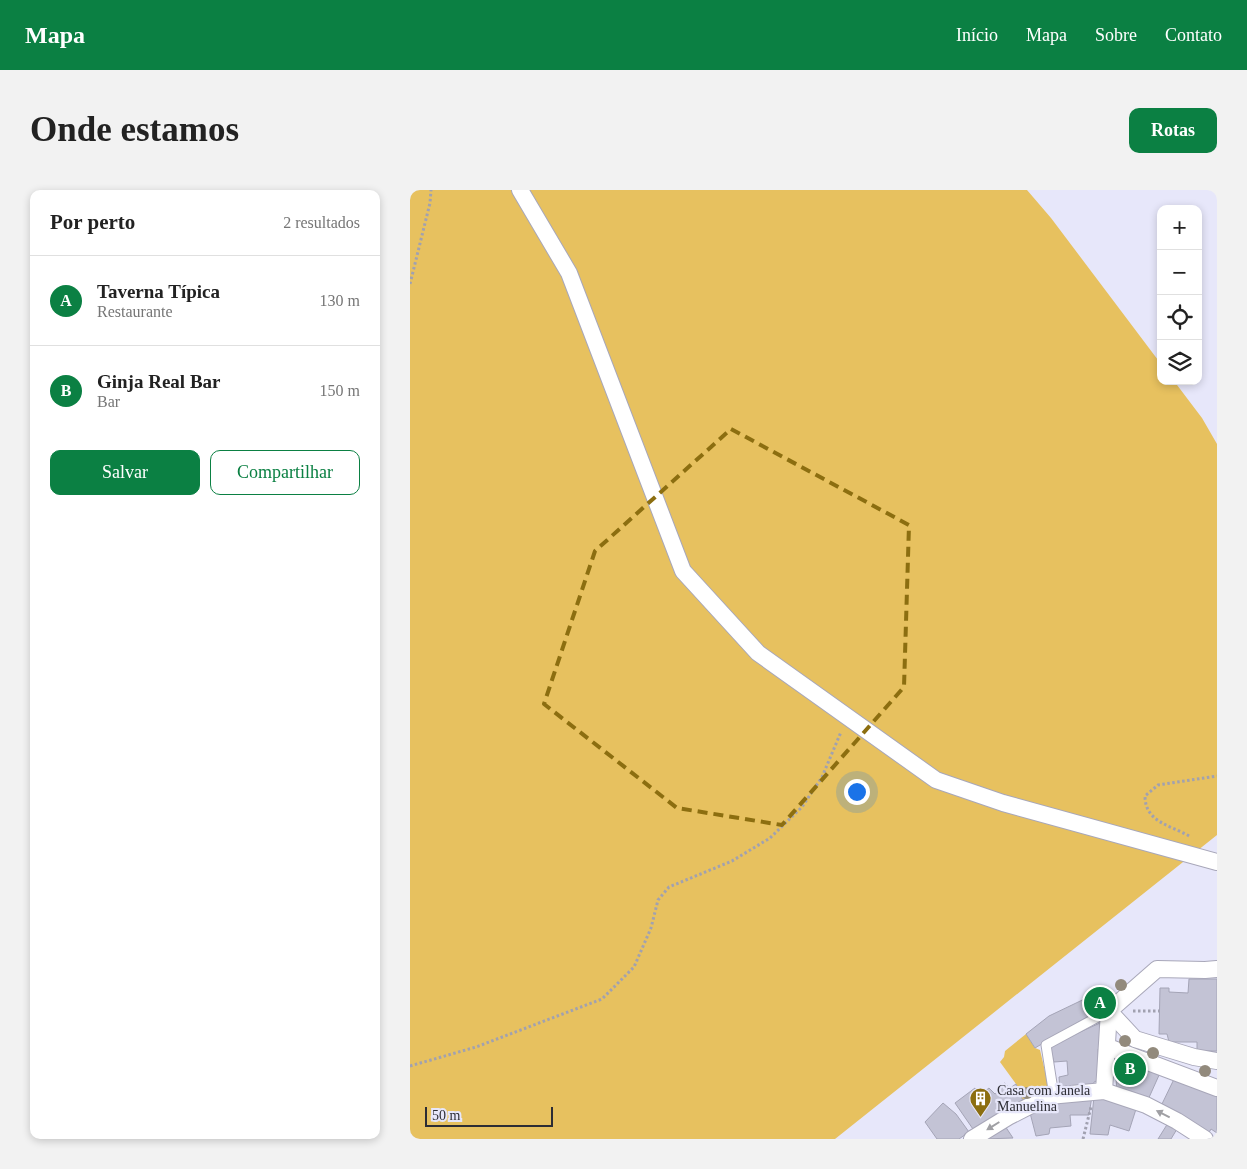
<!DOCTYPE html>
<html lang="pt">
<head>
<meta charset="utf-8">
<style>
	body { margin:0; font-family:Georgia,serif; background:#f2f2f2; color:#222 }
	.controls { position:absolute; right:15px; top:15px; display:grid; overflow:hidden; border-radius:10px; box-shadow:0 2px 8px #0003 }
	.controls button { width:45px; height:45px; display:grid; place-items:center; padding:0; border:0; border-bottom:1px solid #e0e0e0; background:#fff; color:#222; font:25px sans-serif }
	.scale { position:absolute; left:15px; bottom:12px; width:128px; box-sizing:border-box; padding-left:5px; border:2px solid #2d2d34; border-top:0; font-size:14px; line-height:18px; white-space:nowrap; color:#2d2d34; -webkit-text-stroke:4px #e7e7fa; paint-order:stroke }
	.you { position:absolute; left:446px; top:601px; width:18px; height:18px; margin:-12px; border:4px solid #fff; border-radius:50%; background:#1a73e8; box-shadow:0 0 0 8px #1a73e833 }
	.badge { display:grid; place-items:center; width:32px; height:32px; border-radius:50%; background:#0b8043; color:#fff; font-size:16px; font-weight:700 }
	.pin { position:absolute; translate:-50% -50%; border:2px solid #fff; box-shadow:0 1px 5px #0006 }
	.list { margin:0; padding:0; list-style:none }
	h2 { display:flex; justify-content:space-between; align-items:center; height:65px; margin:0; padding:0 20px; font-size:21px }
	h2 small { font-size:16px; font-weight:400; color:#767676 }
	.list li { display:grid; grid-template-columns:32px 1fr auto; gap:15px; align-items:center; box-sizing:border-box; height:90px; padding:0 20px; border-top:1px solid #e0e0e0 }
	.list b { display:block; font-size:19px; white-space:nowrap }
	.list p { margin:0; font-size:16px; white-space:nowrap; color:#767676 }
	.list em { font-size:16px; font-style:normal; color:#767676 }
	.actions { display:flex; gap:10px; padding:15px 20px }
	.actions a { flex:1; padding:11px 0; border:1px solid #0b8043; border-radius:10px; text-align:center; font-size:18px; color:#0b8043 }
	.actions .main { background:#0b8043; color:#fff }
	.icon { flex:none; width:28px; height:28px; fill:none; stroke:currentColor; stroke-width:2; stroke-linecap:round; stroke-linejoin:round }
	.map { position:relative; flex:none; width:807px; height:949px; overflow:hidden; border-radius:10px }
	header { display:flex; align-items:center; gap:30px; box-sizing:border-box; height:70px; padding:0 25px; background:#0b8043; color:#fff }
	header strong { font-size:24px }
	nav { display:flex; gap:28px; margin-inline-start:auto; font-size:18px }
	.intro { display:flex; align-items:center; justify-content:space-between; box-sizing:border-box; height:120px; padding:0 30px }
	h1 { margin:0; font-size:35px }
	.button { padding:12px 22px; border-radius:10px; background:#0b8043; color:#fff; font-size:18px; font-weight:700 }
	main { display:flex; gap:30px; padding:0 30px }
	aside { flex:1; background:#fff; border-radius:10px; box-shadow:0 2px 8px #0003 }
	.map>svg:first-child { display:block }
</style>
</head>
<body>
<header>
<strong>Mapa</strong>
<nav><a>Início</a><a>Mapa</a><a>Sobre</a><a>Contato</a></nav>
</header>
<div class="intro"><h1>Onde estamos</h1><a class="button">Rotas</a></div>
<main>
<aside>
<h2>Por perto<small>2 resultados</small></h2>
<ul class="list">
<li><span class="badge">A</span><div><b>Taverna Típica</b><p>Restaurante</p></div><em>130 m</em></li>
<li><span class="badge">B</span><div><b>Ginja Real Bar</b><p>Bar</p></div><em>150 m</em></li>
</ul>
<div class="actions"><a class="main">Salvar</a><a>Compartilhar</a></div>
</aside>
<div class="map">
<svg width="807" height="949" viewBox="0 0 807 949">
	<rect width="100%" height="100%" fill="#e7e7fa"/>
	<g fill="#e7c15f">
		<path d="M0 0H617L641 28 751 174V191H764L792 228 807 254V645L425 949H0Z"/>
		<path d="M616 844 625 858 630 860 639 898 613 911 606 894 590 872 594 867 595 861Z"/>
	</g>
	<g fill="#c3c3d5" stroke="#a4a4b6">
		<path d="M779 789H807V861H787V852H759L757 844H749L750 798H759V802L778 803Z"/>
		<path d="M687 803 694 817 625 858 616 844 639 826Z"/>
		<path d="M690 833 693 858 688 859 689 890 684 892 683 898 650 903 649 887 658 885 657 871 644 872 639 856Z"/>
		<path d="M705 872 727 874 750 883 737 912 707 903Z"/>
		<path d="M765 887 807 903V943L801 939 797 946 751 916Z"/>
		<path d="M595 893 600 898 606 894 613 911 565 942 545 913 565 898 570 905 579 898 585 904 591 900 588 896Z"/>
		<path d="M682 906 679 925H660L661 936 640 938 639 944 626 946 619 919 652 907Z"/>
		<path d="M684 907 697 908 727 916 719 941 700 935 698 945 680 944Z"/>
		<path d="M533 913 546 924 559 942 549 949H527L515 932Z"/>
		<path d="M593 933 603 948 573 949Z"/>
		<path d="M758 933 767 939 761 949H748Z"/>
	</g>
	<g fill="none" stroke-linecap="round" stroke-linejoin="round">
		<defs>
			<path id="service" d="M644 906 636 855 699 821"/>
			<g id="minor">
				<path d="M110 0 159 83 273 381 348 463 526 590 593 613 807 672"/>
				<path d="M699 821 725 849 784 867 807 871"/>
				<path d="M699 821 747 779 795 780 807 779"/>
				<path d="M698 857 807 898"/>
				<path d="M694 901 699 821"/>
				<path d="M562 949 598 927 639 906 694 901 736 915 767 931 795 949"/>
			</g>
		</defs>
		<use href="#service" stroke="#a8a7b9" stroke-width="11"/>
		<use href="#minor" stroke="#a8a7b9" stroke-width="18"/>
		<g stroke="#a1a1b0" stroke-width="3" stroke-dasharray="2.5 2.5" stroke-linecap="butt">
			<path d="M0 94 20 13 21 0"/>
			<path d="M779 646C760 635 735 632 735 606L748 595 807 586"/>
			<path d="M723 821H749"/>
			<path d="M0 876 66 857 192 809 224 777 241 738 248 710 259 697 322 671 360 648 392 617 412 587 431 542"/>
			<path d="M673 949 681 917"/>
		</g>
		<use href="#service" stroke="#fff" stroke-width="9"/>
		<use href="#minor" stroke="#fff" stroke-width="16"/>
	</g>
	<g fill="#928a7c">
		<circle cx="711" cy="795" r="6"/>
		<circle cx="715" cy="851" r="6"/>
		<circle cx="743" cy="863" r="6"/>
		<circle cx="795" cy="881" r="6"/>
		<circle cx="617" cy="903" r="6"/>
	</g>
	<defs><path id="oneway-solid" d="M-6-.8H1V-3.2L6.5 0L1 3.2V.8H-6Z" transform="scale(1.25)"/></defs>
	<g fill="#a0a0a4">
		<use href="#oneway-solid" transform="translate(753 924) rotate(-153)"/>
		<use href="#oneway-solid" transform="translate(583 936) rotate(148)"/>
	</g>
	<path fill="none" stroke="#8c6e10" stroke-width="4" stroke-dasharray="10 6" stroke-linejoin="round" d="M321 239 499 335 494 497 372 635 267 618 134 514 185 361Z"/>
	<defs>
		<symbol id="building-pin" viewBox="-11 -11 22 30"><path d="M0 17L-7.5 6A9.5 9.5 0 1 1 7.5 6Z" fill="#8c6e10" stroke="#e7e7fa"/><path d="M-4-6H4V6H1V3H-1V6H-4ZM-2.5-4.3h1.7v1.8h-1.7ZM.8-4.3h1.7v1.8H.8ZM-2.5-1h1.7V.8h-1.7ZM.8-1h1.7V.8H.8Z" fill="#fff"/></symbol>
	</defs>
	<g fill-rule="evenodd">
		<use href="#building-pin" x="558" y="896" width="25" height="34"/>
	</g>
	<g text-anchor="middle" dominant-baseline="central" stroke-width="4.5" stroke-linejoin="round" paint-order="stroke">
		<g font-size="14" fill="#2d2d34" stroke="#e7e7fa" text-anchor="start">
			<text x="587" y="900">Casa com Janela<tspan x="587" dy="16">Manuelina</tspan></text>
		</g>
	</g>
</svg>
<div class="controls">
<button>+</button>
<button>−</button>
<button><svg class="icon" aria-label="locate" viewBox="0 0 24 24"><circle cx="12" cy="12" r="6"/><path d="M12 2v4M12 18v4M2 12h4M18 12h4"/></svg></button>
<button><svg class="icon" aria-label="layers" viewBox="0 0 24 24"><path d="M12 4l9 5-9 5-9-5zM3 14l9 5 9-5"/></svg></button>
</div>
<div class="scale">50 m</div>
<div class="you"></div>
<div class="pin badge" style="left:690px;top:813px">A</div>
<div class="pin badge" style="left:720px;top:879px">B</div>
</div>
</main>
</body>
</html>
